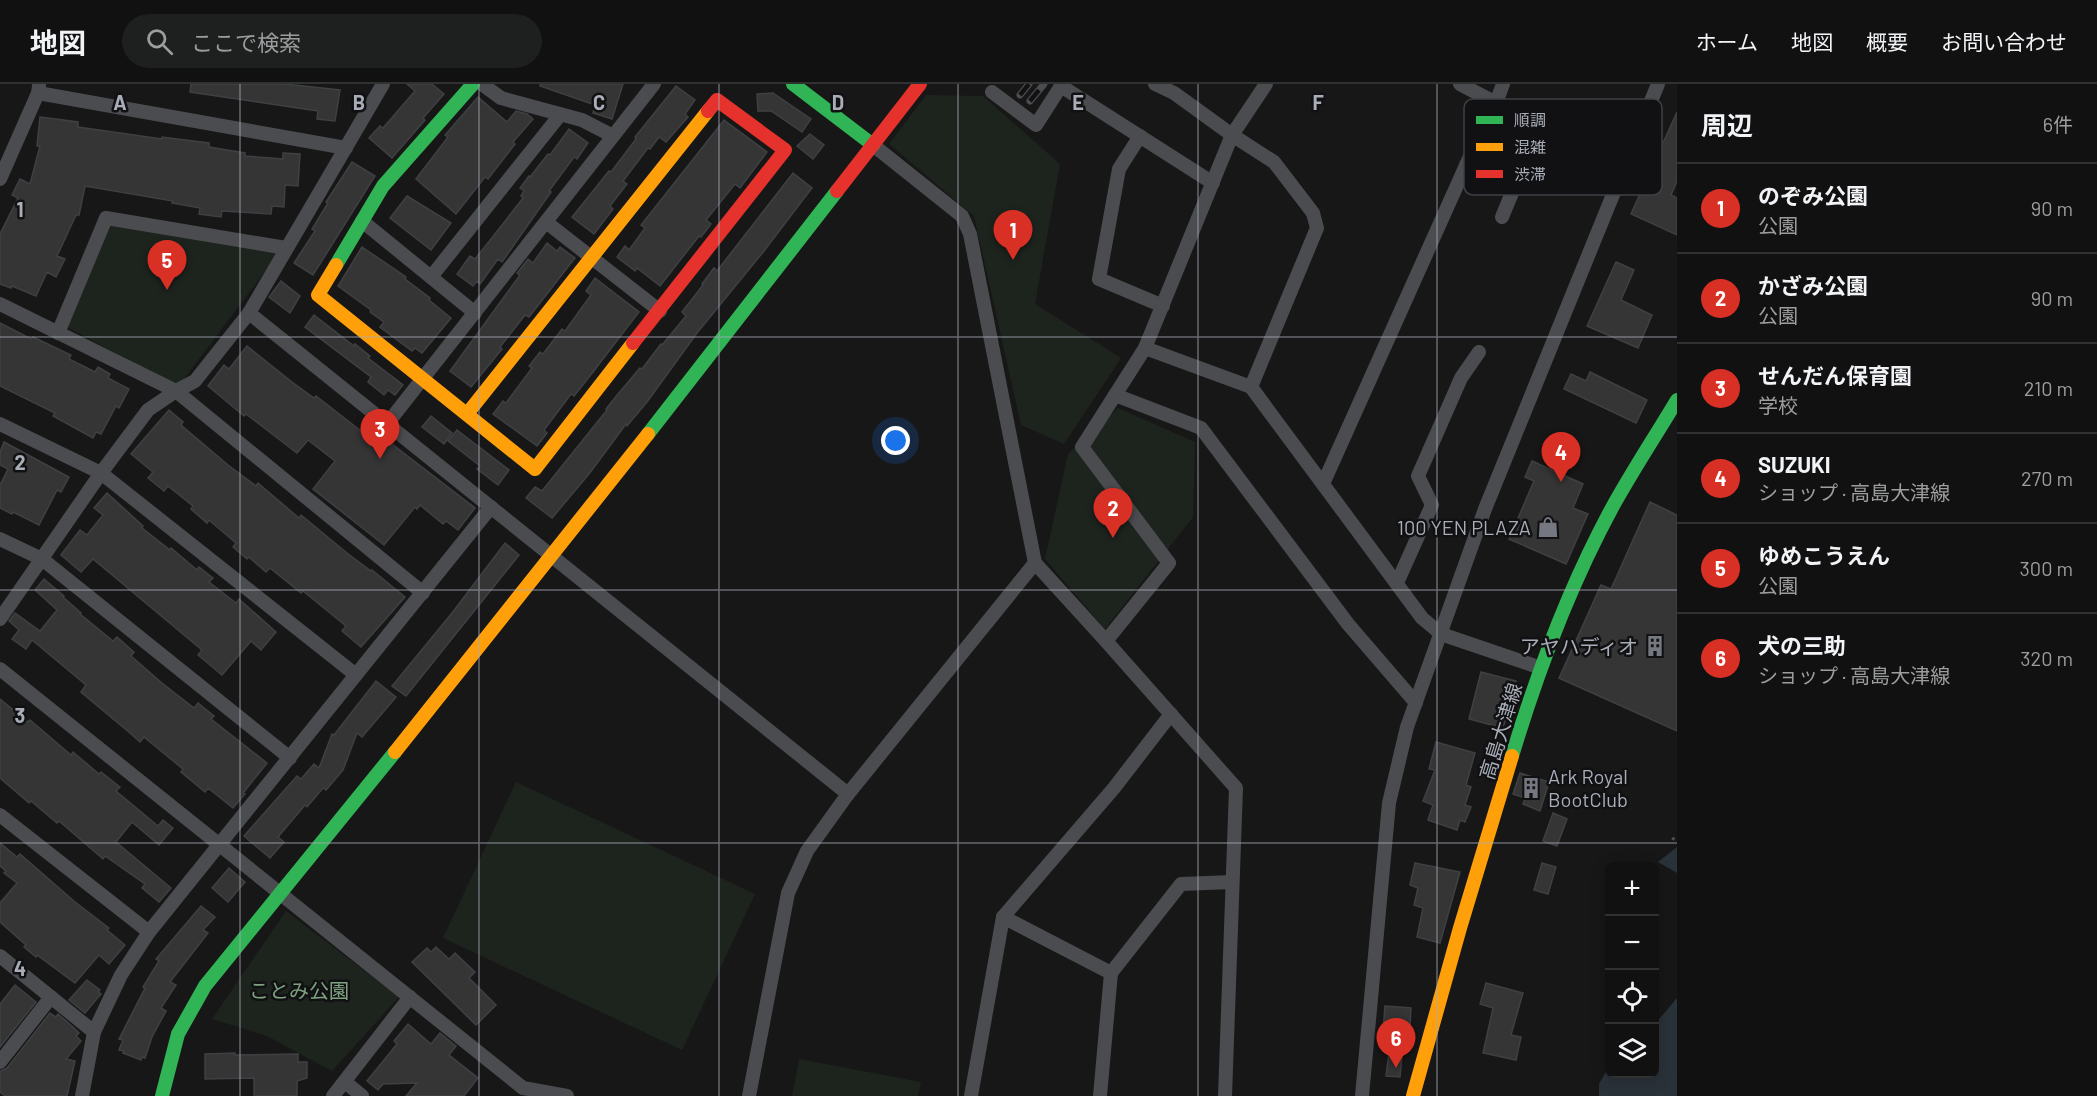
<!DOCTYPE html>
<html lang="ja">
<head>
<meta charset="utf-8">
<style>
	body { margin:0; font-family:Barlow,"Noto Sans JP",sans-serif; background:#1e1f1f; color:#f1f3f6 }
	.controls { position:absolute; right:18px; bottom:18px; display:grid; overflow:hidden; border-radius:9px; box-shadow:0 3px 15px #0003 }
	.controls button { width:54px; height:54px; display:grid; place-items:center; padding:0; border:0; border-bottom:2px solid #303131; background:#111; color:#f1f3f6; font:30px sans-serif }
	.you { position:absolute; left:896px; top:357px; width:21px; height:21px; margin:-15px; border:4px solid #fff; border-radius:50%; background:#1a73e8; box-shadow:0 0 0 9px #1a73e833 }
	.badge { display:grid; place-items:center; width:39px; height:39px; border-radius:50%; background:#d93025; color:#fff; font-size:20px; font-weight:700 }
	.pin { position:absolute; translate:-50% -50px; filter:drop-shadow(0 2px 3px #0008) }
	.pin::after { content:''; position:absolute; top:32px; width:21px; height:18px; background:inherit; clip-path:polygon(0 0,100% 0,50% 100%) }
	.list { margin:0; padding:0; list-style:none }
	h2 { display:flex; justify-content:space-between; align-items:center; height:78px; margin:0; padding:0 24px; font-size:26px }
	h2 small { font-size:20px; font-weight:400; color:#9c9d9f }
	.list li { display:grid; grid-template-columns:39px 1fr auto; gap:18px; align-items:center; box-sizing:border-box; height:90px; padding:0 24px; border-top:2px solid #303131 }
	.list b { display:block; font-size:22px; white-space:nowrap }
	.list p { margin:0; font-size:20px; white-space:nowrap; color:#9c9d9f }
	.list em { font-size:20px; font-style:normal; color:#9c9d9f }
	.icon { flex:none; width:33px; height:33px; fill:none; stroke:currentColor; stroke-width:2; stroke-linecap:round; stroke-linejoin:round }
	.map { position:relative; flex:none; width:1677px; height:1012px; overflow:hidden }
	header { display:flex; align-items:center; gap:36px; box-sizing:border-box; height:84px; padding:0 30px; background:#111; border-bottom:2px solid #303131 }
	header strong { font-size:28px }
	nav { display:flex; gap:33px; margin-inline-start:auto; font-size:21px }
	.search { width:420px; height:54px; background:#1e1f1f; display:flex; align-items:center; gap:15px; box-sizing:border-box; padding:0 21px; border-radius:33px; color:#9c9d9f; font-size:22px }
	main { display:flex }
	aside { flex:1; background:#111 }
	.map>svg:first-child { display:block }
</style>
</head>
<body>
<header>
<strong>地図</strong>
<div class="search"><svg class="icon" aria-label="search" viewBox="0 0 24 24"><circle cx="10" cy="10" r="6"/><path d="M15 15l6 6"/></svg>ここで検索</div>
<nav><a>ホーム</a><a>地図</a><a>概要</a><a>お問い合わせ</a></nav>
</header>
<main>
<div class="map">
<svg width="1677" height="1012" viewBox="0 0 1677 1012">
	<rect width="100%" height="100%" fill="#171717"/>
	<g fill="#1d241e">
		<path d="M926 11 983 12 1060 80 1035 220 1121 274 1064 360 1021 341 974 132 889 60Z"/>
		<path d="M110 142 279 169 178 303 67 243Z"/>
		<path d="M1118 324 1195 358 1193 433 1105 545 1045 475 1068 370Z"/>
		<path d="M516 698 755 810 682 966 443 854Z"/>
		<path d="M286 827 399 913 332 987 267 952 212 935Z"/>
		<path d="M799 975 921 998 918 1012H792Z"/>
	</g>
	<g fill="#2a3239">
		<path d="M1677 763V789L1658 778Z"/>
		<path d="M1677 914V1012H1599V1000L1609 982 1610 990H1654L1655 940Z"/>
	</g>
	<g fill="#353536" stroke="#3f4043" stroke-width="1.5">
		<path d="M191 0H285L340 6 335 37 317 35 318 27 190 8Z"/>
		<path d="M407 0H432L444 10 423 34 425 36 392 74 369 54 380 42 383 44 415 7Z"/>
		<path d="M540 0H623L612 35 593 29 595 21 540 2Z"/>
		<path d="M676 2 695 16 685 30 688 33 666 58 659 53 650 65 648 64 623 97 627 100 610 122 613 125 594 150 572 133 609 87 611 88 636 55 635 53Z"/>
		<path d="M773 9 811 35 802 48 771 27H758L757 10Z"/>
		<path d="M478 13 507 38 516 27 527 30 533 35 513 58 515 60 488 95 485 93 456 130 416 95 448 53 445 51Z"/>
		<path d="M1677 28V97L1671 111 1677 114V151L1631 130Z"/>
		<path d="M40 33 78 38V43L162 55V53L209 59V63L245 69V72L283 75V69L300 70 298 102 285 101 284 123 272 122 271 130 222 127 221 133 199 130 200 124 172 119 173 117 85 102 79 131H76L57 172 65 175 56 193 47 188 36 212 12 202 11 204 0 200V150L18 114 12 111 20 95 30 100 40 62H37Z"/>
		<path d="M724 36 767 68 740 104 735 100 706 136 711 140 701 153 699 152 660 202 637 184 635 187 617 173 625 162 629 166 645 144 641 141Z"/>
		<path d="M569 45 588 59 577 75 574 73 549 107 551 108 502 178 498 175 480 200 477 197 473 202 457 190 470 172 475 175 495 150 523 114 521 112 524 107 520 104 529 92 530 93 548 70 550 71Z"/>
		<path d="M810 50 824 61 813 75 797 62Z"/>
		<path d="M352 78 375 92 313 191 294 179 315 147 312 145 328 119 326 118Z"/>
		<path d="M793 89 812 104 764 167 697 249 647 318 627 342 626 340 589 390 552 434 526 414 535 403 542 407 607 326 606 325 618 310 640 284 642 285 661 260 662 261 686 232 682 228 703 201 702 200 714 184 717 187Z"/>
		<path d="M407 112 451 139 431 166 390 134Z"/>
		<path d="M547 159 557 167 560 163 575 174 529 233 525 231 500 263 502 265 471 303 450 287 520 191 517 189 528 175 533 179Z"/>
		<path d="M362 163 406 193 405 195 430 214 429 216 451 234 422 269 415 264 412 267 380 243 384 238 370 228 371 226 338 202Z"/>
		<path d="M1616 178 1634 186 1621 216 1652 231 1638 264 1587 242Z"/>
		<path d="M595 194 639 228 593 288 574 312 571 310 544 346 547 349 537 362 493 330 503 317 506 319 532 284 529 282 540 268 543 270 562 245 565 247 591 211 586 207Z"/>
		<path d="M281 197 300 212 290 229 269 213Z"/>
		<path d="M314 231 354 262 355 260 370 272 368 274 403 301 395 311 388 306 384 311 368 298 371 293 305 243Z"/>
		<path d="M0 239 31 255 33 253 71 271 69 275 95 288 98 283 110 290 108 294 129 305 119 324 116 322 101 350 96 348 93 354 53 332 55 329 0 302Z"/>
		<path d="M247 262 292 298 314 314 316 312 361 347 366 340 475 424 458 446 446 437 443 440 420 421 417 425 415 423 384 461 313 405 335 377 308 356 297 369 246 330 244 332 208 302 224 281 229 285Z"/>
		<path d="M1590 288 1647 316 1636 339 1564 305 1571 290 1586 297Z"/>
		<path d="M169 326 183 338 181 341 228 381 256 402 258 399 299 434 301 431 347 469 371 487 372 486 405 513 361 563 342 547 346 542 303 507 301 509 270 484 266 488 249 473 247 475 233 463 236 459 209 436 207 439 191 425 193 422 168 402 164 407 148 394 153 388 131 370Z"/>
		<path d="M431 332 452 349 444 360 422 343Z"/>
		<path d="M457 346 509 386 498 401 477 385 480 382 448 357Z"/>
		<path d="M4 358 69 393 61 408 57 406 39 441 13 428 12 430 0 424V401L8 385 0 381V368Z"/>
		<path d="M1532 377 1583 400 1573 424 1588 430 1566 480 1509 455 1534 397 1525 393Z"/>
		<path d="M107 409 143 442 142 444 170 466 171 464 197 486 199 483 213 494 209 498 236 519 239 515 276 548 261 566 251 557 222 591 198 571 202 566 93 475 81 488 61 471 80 446 87 451 103 431 94 424Z"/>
		<path d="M1650 418 1677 431V647L1559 594 1601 501 1611 505Z"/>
		<path d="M505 459 519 471 406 612 392 602 452 529Z"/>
		<path d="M44 495 64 512 63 513 81 529 80 530 113 557 117 553 134 568 131 572 162 599 194 624 198 619 214 632 211 635 267 679 243 709 245 710 233 724 208 704 205 708 181 688 183 685 144 653 140 658 130 649 81 608 86 601 32 556 26 565 12 555 19 546 9 537 15 529 40 547 57 526 35 506Z"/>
		<path d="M1481 588 1516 597 1503 644 1469 635Z"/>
		<path d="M376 597 396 613 362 653 357 649 343 686 326 706 323 704 307 723 305 721 278 753 284 758 270 774 244 752 297 692 301 695 314 680 319 684 332 650 334 651Z"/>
		<path d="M0 615 28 638 30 636 71 671 73 668 99 690 101 688 120 703 116 707 158 742 163 736 173 744 159 761 132 738 116 758 171 804 159 818 142 804 145 800 105 772 103 775 59 737 57 739 31 717 29 719 0 694Z"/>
		<path d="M1436 658 1475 669 1466 701 1471 703 1465 721 1471 723 1465 738 1460 736 1457 746 1428 736 1433 721 1423 717 1435 686 1429 685Z"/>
		<path d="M1520 689 1549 698 1540 727 1523 720 1525 714 1513 710Z"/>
		<path d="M1553 729 1567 735 1557 762 1543 757Z"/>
		<path d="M0 759 17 773 20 770 75 818 109 844 107 846 125 861 109 880 99 871 75 899 37 871 36 873 24 863 26 861 0 838V819L17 799 4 789 6 787 0 782Z"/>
		<path d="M1415 779 1460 788 1440 859 1417 853 1423 824 1414 821 1418 804 1410 801Z"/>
		<path d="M1542 779 1556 783 1548 810 1534 806Z"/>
		<path d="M229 784 245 798 228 818 212 804Z"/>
		<path d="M201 822 215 833 203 846 208 849 170 898 176 901 161 924 166 927 152 953 145 974 142 973 141 976 123 969 124 967 119 966 123 956 119 955 145 904 143 903 159 877 156 875Z"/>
		<path d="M436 863 449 875 455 869 475 888 469 894 496 921 476 941 412 878 427 864 431 868Z"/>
		<path d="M87 896 100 906 98 908 101 910 85 929 69 916Z"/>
		<path d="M1486 899 1523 909 1511 951 1521 953 1516 976 1483 969 1493 924 1480 920Z"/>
		<path d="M15 901 36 918 0 963V920Z"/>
		<path d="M1385 922 1411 924 1409 962 1403 961 1400 993 1386 992 1390 960H1382Z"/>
		<path d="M50 929 56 933 58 930 73 943 79 949 76 952 81 957 66 975 75 977 67 1012H5L0 1008V987L7 984Z"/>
		<path d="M408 940 431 960 440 949 456 962 449 971 478 994 464 1012H406L417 999 383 1000 378 1006 367 997 397 960 394 957Z"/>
		<path d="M235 969V971L298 970V978H307V994L297 997V1012H254V994L205 995V970Z"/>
	</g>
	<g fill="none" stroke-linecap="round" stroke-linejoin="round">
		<path stroke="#4d4e52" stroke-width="3" stroke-dasharray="3 4.5" stroke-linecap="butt" d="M1672 754 1677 757"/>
		<g stroke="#4b4c50" stroke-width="14">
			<path d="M482 0 501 14 582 36 613 52"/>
			<path d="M1155 0 1174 9 1232 51 1274 78 1313 129 1317 144 1251 303"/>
			<path d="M1460 0 1496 19"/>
			<path d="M992 8 1036 41 1061 2 1213 99"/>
			<path d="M38 9 346 64"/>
			<path d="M1140 52 1119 85 1099 195 1163 222"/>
			<path d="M873 61 962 132 970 150 1035 479 1106 557 1236 704 1225 1012"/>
			<path d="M1466 81 1514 104 1502 133"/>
			<path d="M0 95 38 9 39 2"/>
			<path d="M362 137 475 229"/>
			<path d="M546 138 660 227"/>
			<path d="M431 193 560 31"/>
			<path d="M0 220 176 307 423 509"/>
			<path d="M249 229 848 710"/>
			<path d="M58 249 106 134 286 164"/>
			<path d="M1145 264 1251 303 1422 534 1441 550 1541 584"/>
			<path d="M1115 311 1201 344 1348 540 1416 619"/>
			<path d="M0 340 101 389 356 591"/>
			<path d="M387 340 654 0"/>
			<path d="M1323 400 1485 39 1496 19 1503 0"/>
			<path d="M0 455 42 475 290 674"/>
			<path d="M1397 499 1432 421 1418 392 1461 294 1479 268"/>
			<path d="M0 535 101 389 148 326 176 307 195 297 249 229 383 0"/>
			<path d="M1106 557 1169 479 1082 363 1145 264 1232 51 1266 0"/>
			<path d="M0 585 523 1004 567 1012"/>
			<path d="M0 731 149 848"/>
			<path d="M1003 833 1111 889"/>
			<path d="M0 872 94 948"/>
			<path d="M0 978 51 913"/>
			<path d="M345 998 362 1012"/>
			<path d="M82 1012 94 948 121 891 149 848 491 423"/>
			<path d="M333 1012 410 913"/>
			<path d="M749 1012 788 809 807 767 848 710 1035 479"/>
			<path d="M971 1012 1003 833 1114 704 1171 630"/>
			<path d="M1100 1012 1111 889 1181 800 1232 798"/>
			<path d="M1362 1012 1389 719 1407 643 1485 425 1658 0"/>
		</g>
		<g stroke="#30b455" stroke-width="14">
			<path d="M793 0 873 61"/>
			<path d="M336 181 383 102 473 0"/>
			<path d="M648 350 837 107"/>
			<path d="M1512 672C1538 586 1570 501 1613 422 1633 386 1656 351 1677 316"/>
			<path d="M162 1012 178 950 205 902 395 668"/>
		</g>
		<g stroke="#ff9f0a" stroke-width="14">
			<path d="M336 181 318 211 535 385 633 259"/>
			<path d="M467 330 708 27"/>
			<path d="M395 668 648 350"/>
			<path d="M1413 1012 1460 844 1512 672"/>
		</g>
		<g stroke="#e5322d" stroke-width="14">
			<path d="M837 107 920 0"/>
			<path d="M633 259 785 66 717 16 708 27"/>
		</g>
		<defs>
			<g id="rail">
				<path d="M1020 11 1029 0"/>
				<path d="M1030 17 1044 0"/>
			</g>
		</defs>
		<use href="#rail" stroke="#4b4c4f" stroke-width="7"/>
		<use href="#rail" stroke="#111113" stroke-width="4.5" stroke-dasharray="14" stroke-linecap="butt"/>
	</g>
	<path fill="none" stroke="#a8adb8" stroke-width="1.5" stroke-opacity="0.55" d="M240 0V1012M479 0V1012M719 0V1012M958 0V1012M1198 0V1012M1437 0V1012M0 253H1677M0 506H1677M0 759H1677"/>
	<defs>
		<symbol id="shop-bare" viewBox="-9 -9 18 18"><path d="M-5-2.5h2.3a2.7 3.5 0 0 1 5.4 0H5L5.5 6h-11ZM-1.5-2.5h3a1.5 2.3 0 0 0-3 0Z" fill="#757880" stroke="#111113" stroke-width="2.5" paint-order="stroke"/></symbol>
		<symbol id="building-bare" viewBox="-9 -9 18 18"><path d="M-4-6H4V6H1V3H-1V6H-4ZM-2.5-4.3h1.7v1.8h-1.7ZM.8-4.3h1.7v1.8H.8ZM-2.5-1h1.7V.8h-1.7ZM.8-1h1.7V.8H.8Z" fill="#757880" stroke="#111113" stroke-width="2.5" paint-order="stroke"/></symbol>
	</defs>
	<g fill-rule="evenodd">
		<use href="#shop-bare" x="1533" y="428" width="30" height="30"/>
		<use href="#building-bare" x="1640" y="547" width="30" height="30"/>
		<use href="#building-bare" x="1516" y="689" width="30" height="30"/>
	</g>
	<g text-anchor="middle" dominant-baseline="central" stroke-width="5" stroke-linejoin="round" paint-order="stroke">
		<g font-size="20" fill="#a8adb8" stroke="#111113" text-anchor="end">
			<text x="1531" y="443">100 YEN PLAZA</text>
			<text x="1638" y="562">アヤハディオ</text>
			<text x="1548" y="692" text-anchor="start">Ark Royal<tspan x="1548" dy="23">BootClub</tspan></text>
		</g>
		<g font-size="20" fill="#a8adb8" stroke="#111113">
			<text transform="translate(1500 647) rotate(-73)">高島大津線</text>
		</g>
		<g font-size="20" fill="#7fa381" stroke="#111113">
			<text x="299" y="906">ことみ公園</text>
		</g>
	</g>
	<rect x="1464" y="15" width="198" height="96" rx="9" fill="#111113" stroke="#3e4045" stroke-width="1.5"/>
	<rect x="1476" y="32" width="27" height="8" fill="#30b455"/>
	<rect x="1476" y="59" width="27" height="8" fill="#ff9f0a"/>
	<rect x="1476" y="86" width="27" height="8" fill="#e5322d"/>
	<g font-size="16" fill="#a8adb8">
		<text x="1514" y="42">順調</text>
		<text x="1514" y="69">混雑</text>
		<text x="1514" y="96">渋滞</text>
	</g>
	<g font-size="20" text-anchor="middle" font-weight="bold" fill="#a8adb8" stroke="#111113" stroke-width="5" stroke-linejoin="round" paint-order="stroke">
		<text x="120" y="26">A</text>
		<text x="359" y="26">B</text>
		<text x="599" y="26">C</text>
		<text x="838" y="26">D</text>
		<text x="1078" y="26">E</text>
		<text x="1318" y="26">F</text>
		<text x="20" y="133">1</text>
		<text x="20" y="386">2</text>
		<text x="20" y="639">3</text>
		<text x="20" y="892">4</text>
	</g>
</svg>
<div class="controls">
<button>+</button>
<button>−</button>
<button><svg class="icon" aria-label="locate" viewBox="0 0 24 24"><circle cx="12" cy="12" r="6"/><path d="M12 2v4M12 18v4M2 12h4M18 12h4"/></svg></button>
<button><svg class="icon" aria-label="layers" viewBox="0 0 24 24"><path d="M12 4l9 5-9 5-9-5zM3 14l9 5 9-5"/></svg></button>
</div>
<div class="you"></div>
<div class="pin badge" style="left:1013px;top:176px">1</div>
<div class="pin badge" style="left:1113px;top:454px">2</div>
<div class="pin badge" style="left:380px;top:375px">3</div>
<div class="pin badge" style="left:1561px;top:398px">4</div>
<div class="pin badge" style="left:167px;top:206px">5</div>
<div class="pin badge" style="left:1396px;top:984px">6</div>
</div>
<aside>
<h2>周辺<small>6件</small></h2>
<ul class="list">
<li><span class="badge">1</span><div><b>のぞみ公園</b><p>公園</p></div><em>90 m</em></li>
<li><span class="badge">2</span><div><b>かざみ公園</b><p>公園</p></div><em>90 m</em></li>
<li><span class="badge">3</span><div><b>せんだん保育園</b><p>学校</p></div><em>210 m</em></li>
<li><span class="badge">4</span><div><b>SUZUKI</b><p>ショップ · 高島大津線</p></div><em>270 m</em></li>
<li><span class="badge">5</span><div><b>ゆめこうえん</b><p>公園</p></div><em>300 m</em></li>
<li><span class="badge">6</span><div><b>犬の三助</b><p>ショップ · 高島大津線</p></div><em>320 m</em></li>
</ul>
</aside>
</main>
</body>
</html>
